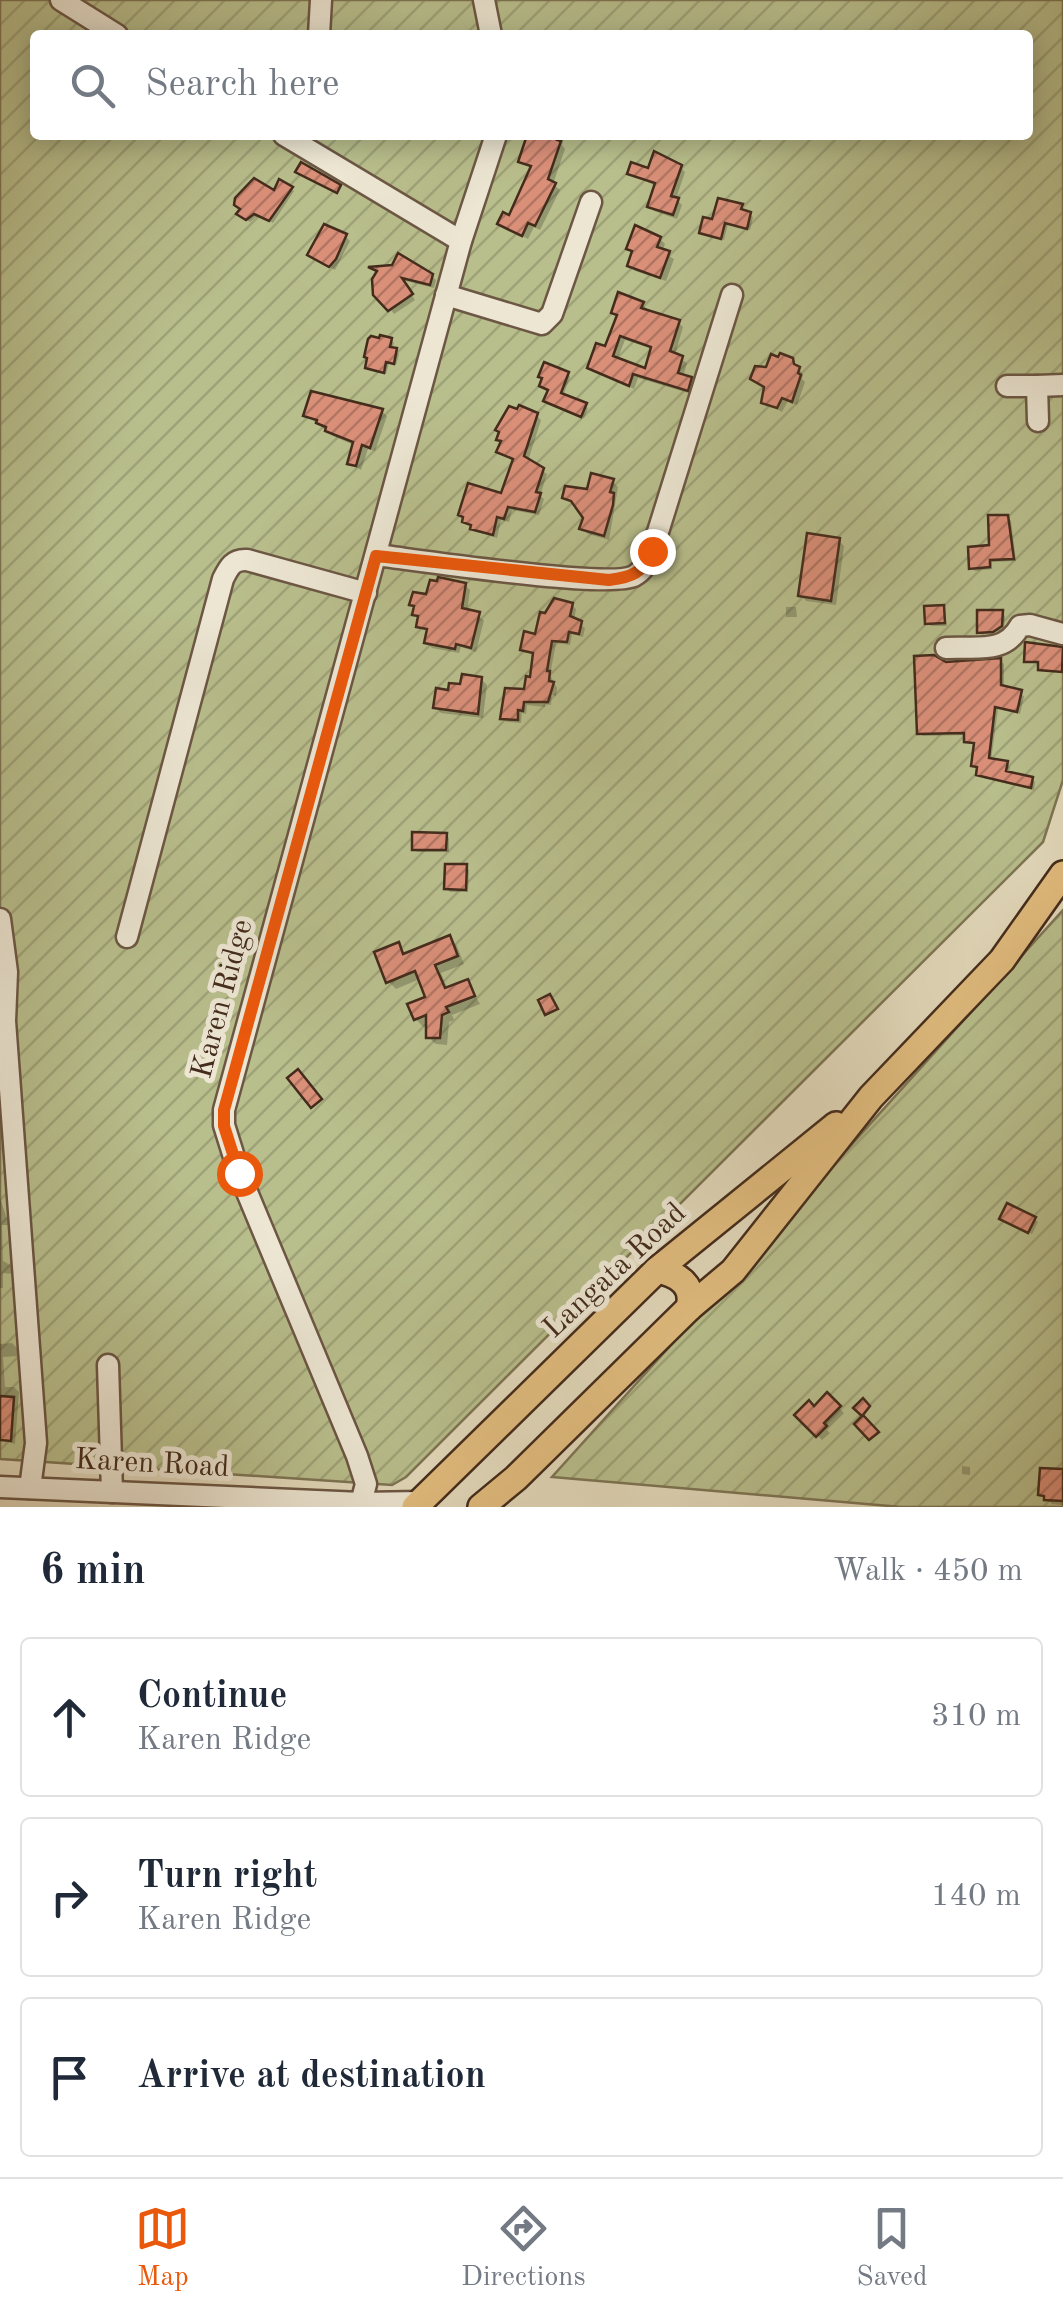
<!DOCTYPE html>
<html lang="en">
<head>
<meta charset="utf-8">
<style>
	body { margin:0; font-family:"Old Standard TT",serif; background:#f6f6f7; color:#1f2937 }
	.stop { position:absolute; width:30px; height:30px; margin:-22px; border:8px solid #ea580c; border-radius:50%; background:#fff }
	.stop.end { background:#ea580c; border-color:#fff; box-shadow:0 2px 10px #0008 }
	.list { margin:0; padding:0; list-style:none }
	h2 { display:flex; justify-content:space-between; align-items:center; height:130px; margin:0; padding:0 40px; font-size:42px }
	h2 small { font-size:32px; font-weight:400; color:#747a83 }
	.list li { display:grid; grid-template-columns:65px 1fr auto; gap:30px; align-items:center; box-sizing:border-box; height:160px; margin:0 20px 20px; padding:0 20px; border:2px solid #e0e1e3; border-radius:10px }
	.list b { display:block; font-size:38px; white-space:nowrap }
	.list p { margin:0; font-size:32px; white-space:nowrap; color:#747a83 }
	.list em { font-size:32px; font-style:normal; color:#747a83 }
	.icon { flex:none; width:55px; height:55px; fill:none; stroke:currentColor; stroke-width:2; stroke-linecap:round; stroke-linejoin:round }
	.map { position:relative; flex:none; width:1063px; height:1507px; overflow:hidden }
	.search { position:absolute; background:#fff; box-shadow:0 5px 25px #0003; left:30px; right:30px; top:30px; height:110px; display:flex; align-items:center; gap:25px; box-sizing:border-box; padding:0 35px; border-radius:10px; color:#747a83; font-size:38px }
	.sheet { height:670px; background:#fff }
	nav { display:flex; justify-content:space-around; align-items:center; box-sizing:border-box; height:140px; border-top:2px solid #e0e1e3; background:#fff; font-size:28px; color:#747a83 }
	nav a { display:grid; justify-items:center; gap:5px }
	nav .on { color:#ea580c }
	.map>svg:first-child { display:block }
</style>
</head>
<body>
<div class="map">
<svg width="1063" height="1507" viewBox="0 0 1063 1507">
	<defs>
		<pattern id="garden-furrows" width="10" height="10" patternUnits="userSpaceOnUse" patternTransform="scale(2.5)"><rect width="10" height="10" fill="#b8be8c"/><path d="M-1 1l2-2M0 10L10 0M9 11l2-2" fill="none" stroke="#9fa378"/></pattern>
		<pattern id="building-hatch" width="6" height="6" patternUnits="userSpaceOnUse" patternTransform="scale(2.5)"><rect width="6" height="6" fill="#da8f79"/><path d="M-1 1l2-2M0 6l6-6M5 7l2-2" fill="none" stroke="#b27562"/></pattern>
	</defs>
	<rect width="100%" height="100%" fill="#e2d9bb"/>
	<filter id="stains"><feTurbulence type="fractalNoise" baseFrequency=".002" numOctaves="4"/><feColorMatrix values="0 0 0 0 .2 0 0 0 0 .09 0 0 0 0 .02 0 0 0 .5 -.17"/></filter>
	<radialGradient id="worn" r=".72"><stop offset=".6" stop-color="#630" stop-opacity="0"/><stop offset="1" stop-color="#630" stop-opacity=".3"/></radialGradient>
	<g fill="url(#garden-furrows)" stroke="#7e7554" stroke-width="2.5" fill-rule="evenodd">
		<path d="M0 0H1063V780L1043 842 406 1477 392 1485 0 1459ZM35 35H1028V135H35Z"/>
		<path d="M1063 910V1507H901L552 1477Z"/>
	</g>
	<g fill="#0003" fill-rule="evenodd">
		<path d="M530 135H565L562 145 565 149 553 184 560 190 540 230 534 227 528 239 500 224 510 219 532 169 521 161Z"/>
		<path d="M680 167 685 172 676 199 682 205 677 219 654 211 650 206 656 186 630 174Z"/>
		<path d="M291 189 294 191 273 223 258 215 250 222 242 217V209Z"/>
		<path d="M741 206 744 212 753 217 750 230 728 224 724 240 701 232Z"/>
		<path d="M345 236 350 241 335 270 315 259Z"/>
		<path d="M660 239 665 244 662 252 674 259 666 281 635 271 629 265 634 253 629 248Z"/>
		<path d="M373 269 431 276 436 280 434 288 402 280 415 300 394 314 388 306 379 273Z"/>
		<path d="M642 304 647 309 646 312 678 322 683 327 675 355 687 363 683 377 695 384 692 394 638 378 634 389 590 367 606 349 619 318 614 312ZM625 340 653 349 647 371 617 360Z"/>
		<path d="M391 340 394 343 392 350 399 354 396 365 389 363 386 374 371 371 368 367Z"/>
		<path d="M780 360H791L803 374 802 379 805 382 797 405 788 401 782 412 764 402 766 388 753 379Z"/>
		<path d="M568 374 570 377 563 396 588 408 584 418 549 403 550 391Z"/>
		<path d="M381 411 387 416 375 451 368 449 361 470 350 463 354 445 333 436 306 415Z"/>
		<path d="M536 415 541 420 528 461 547 474 540 496 544 499 539 515 512 510 509 522 501 520 497 538 477 532 464 521 502 496 515 461 499 451 503 443 499 439Z"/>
		<path d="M612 481 618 487 609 540 588 534 582 528 585 517 577 505 565 498Z"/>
		<path d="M1007 517 1011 521 1016 561 992 562V569L975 571 972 568 992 547Z"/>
		<path d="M839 541 844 546 836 605 806 601 801 595Z"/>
		<path d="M465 585 470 590 467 611 484 620 476 652 461 647 459 653 432 648 427 642 429 632 418 626 420 619 412 604Z"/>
		<path d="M572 605 576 609 574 620 585 628 583 637 572 634 570 645 556 643 550 675 557 688 556 696 552 695 551 705 545 704V707L527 705 526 714 522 713 521 723 507 722 503 718 526 692 532 680 535 655 523 650Z"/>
		<path d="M786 607H796L797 617H786Z"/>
		<path d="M943 607 947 626H931L928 623Z"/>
		<path d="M1001 613 1005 616 1004 630 982 635 979 632Z"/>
		<path d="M1000 661 1004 664V688L1024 696 1020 714 998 709 991 761 1007 764 1010 767 1009 774 1032 779 1035 782 1034 790 983 778 973 765 976 745 966 741 967 735 923 736 919 733 946 664Z"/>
		<path d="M481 679 487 685 483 718 441 713 436 707 450 693Z"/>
		<path d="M446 835 449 838V852H417L414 849Z"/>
		<path d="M466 867 469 870 468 892H450L446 888Z"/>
		<path d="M449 938 457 946 464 964 441 973 448 990 467 982 480 1004 452 1015 454 1020 449 1022 447 1045 436 1044 428 1037 429 1024 423 1027 416 1019 428 998 420 979 396 989 388 981 398 945 407 955Z"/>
		<path d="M0 1198 9 1225H2L3 1261 12 1266 13 1274 3 1273V1288H0Z"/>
		<path d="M1034 1219 1038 1222 1032 1234 1005 1221Z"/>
		<path d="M12 1343 17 1348 18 1356 3 1357 5 1387H14L19 1392 15 1444 0 1440V1344Z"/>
		<path d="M827 1396 844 1413 827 1430 830 1433 822 1440 797 1415 814 1409Z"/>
		<path d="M962 1466 970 1467V1475L962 1474Z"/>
		<path d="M1063 1472V1505L1052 1504 1041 1494Z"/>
	</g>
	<g fill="url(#building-hatch)" stroke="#442c1c" stroke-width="2.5" fill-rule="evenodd">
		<path d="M527 135H559L557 140 561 141 548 179 556 183 535 226 528 223 522 236 497 224 503 212 509 215 531 166 518 162Z"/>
		<path d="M654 151 682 165 671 196 679 198 673 215 647 207 655 183 627 174 631 162 648 168Z"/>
		<path d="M301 162 341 185 337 193 295 172Z"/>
		<path d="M254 178 274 190 279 179 293 187 269 221 254 214 246 220 236 214 240 209 234 205 235 198Z"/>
		<path d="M718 198 743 204 741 209 751 212 747 229 725 223 721 239 699 233 703 217 712 219Z"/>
		<path d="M324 224 347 234 336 259 329 267 307 255Z"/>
		<path d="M635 225 661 237 657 247 670 251 660 278 627 266 632 251 626 249Z"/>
		<path d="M398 253 433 274 430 285 402 278 413 294 388 311 373 295 372 279 377 271 368 267 392 265Z"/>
		<path d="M618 292 644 302 641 308 680 320 670 351 683 356 678 373 692 377 688 391 633 374 629 386 587 368 596 343 605 346 617 315 611 313ZM620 336 651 347 645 368 613 356Z"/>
		<path d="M380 335 392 338 390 347 397 348 394 364 386 362 384 373 365 368 367 358 364 357 368 339 371 336 379 338Z"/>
		<path d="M780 353 793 358 794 364 800 367 798 373 801 375 792 402 782 398 777 408 761 403 764 387 750 379 755 366 766 367 771 354 778 357Z"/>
		<path d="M544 362 569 372 561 393 587 403 581 417 543 401 548 390 539 386 542 378 538 377Z"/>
		<path d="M311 391 383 409 370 448 362 445 356 466 347 464 353 442 325 431 326 427 316 423 317 420 303 416Z"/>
		<path d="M519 405 538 413 524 456 544 468 536 492 541 493 535 512 508 507 504 519 497 517 493 535 470 529 471 525 462 522 463 517 458 515 468 483 501 493 513 459 496 452 501 441 496 440 499 432 495 430 509 406 517 409Z"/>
		<path d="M591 473 614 479 610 492 614 493 613 505 604 536 579 529 583 518 571 501 562 498 565 486 587 489Z"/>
		<path d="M988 515H1008L1014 559 990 560V567L969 569 968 547 989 545Z"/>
		<path d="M807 533 840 538 831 601 798 596Z"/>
		<path d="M438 577 466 583 462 608 480 612 471 648 456 644 455 649 424 643 427 629 416 627 418 616 412 615 414 606 409 605 413 592 426 594 430 580 437 581Z"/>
		<path d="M554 598 573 603 570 616 582 621 579 634 569 632 567 642 552 641 547 671H550L549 681 554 682 548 702H524L523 711 518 710V720L500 719 505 688 524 689 526 676 530 677 533 653 520 650 524 631 535 634 540 612 545 613Z"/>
		<path d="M944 605 945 623 925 624 924 606Z"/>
		<path d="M977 610H1003L1002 626 993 632 977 633Z"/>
		<path d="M1025 642 1063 647 1062 672 1038 670V662H1024Z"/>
		<path d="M934 655 946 662 1001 658V685L1022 690 1017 712 995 707 989 758 1008 761 1006 771 1033 777 1031 788 976 775 977 767 971 766 974 743 964 742V733L917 734 914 656Z"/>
		<path d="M462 674 482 677 478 714 433 708 436 688 448 690 449 683 460 684Z"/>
		<path d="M412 832 447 833 446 850H412Z"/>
		<path d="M445 864H467L466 890 444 889Z"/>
		<path d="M450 935 458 956 435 965 445 988 468 979 475 996 446 1007 449 1012 442 1015 440 1038H426V1015L414 1020 407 1004 425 997 415 971 386 983 374 952 399 942 403 954Z"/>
		<path d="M550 994 558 1009 545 1015 538 1000Z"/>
		<path d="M298 1069 322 1099 311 1108 287 1078Z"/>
		<path d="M1007 1203 1036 1217 1028 1233 999 1219Z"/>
		<path d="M827 1392 841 1406 824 1423 827 1426 816 1437 794 1415 809 1400 814 1406Z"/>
		<path d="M0 1396 14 1397 11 1441 0 1440Z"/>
		<path d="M863 1398 870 1406 863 1415 879 1432 869 1440 854 1424 862 1416 853 1408Z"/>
		<path d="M1040 1468 1063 1469V1501L1044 1500V1496L1038 1495Z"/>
	</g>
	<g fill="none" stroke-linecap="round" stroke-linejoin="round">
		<defs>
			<g id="minor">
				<path d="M61 0 117 35"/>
				<path d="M484 0 491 35"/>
				<path d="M319 35 321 0"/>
				<path d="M284 135 461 241"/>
				<path d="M446 295 542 324 552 314 591 202"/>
				<path d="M1007 386H1037L1038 421"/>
				<path d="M1037 386 1063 385"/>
				<path d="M376 555C417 560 609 589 634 576 645 570 648 560 652 551L732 295"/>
				<path d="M946 648C975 646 1004 655 1020 626L1030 625 1063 634"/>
				<path d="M0 919 7 972 5 1021 36 1443 30 1488"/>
				<path d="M127 937 223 579C229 567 233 559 247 560L366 593"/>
				<path d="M108 1365 112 1492"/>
				<path d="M0 1487 361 1503 420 1502"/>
				<path d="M361 1503 366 1484 357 1456 239 1173 224 1125V1110L461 241 496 135"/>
			</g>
			<g id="major">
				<path d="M657 1270C678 1274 695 1285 689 1308"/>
				<path d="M415 1507 657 1270 836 1125"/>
				<path d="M481 1507 516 1478 689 1308 733 1271 871 1097 1002 960 1063 874"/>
			</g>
		</defs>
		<use href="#minor" stroke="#6c5744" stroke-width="25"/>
		<use href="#major" stroke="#442c1c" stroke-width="30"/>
		<use href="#minor" stroke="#ece6d3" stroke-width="20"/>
		<use href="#major" stroke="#e1bc7e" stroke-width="25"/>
	</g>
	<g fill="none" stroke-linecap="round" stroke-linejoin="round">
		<path stroke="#ea580c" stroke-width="12" d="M239 1173 224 1126V1110L376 556 609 580C633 577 642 573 652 551"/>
	</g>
	<g text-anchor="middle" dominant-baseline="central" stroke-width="10" stroke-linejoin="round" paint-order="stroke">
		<g font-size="30" fill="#442c1c" stroke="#ece6d3">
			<text transform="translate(223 999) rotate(-75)">Karen Ridge</text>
			<text transform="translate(615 1271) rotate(-43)">Langata Road</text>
			<text transform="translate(152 1464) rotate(3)">Karen Road</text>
		</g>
	</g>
	<rect width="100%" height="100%" filter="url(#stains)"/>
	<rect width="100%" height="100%" fill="url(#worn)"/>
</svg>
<div class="stop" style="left:239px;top:1173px"></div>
<div class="stop end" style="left:652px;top:551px"></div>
<div class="search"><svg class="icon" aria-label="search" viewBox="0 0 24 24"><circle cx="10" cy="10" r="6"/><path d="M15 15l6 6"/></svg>Search here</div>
</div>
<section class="sheet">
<h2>6 min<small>Walk · 450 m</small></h2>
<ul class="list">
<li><svg class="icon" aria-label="ahead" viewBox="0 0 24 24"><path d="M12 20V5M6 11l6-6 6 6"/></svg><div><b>Continue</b><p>Karen Ridge</p></div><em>310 m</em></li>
<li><svg class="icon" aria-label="right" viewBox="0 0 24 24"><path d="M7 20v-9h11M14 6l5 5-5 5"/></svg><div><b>Turn right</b><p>Karen Ridge</p></div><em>140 m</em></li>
<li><svg class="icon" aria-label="arrive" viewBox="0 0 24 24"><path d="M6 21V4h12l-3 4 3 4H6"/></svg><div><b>Arrive at destination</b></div></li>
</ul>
</section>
<nav>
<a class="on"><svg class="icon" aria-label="map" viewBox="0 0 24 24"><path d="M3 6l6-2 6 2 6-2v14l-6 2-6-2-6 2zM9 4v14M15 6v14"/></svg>Map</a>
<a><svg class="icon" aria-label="directions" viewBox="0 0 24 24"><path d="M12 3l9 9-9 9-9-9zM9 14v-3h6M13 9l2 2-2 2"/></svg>Directions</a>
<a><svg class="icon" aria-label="saved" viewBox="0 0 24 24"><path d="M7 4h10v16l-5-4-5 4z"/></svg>Saved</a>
</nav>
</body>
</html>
